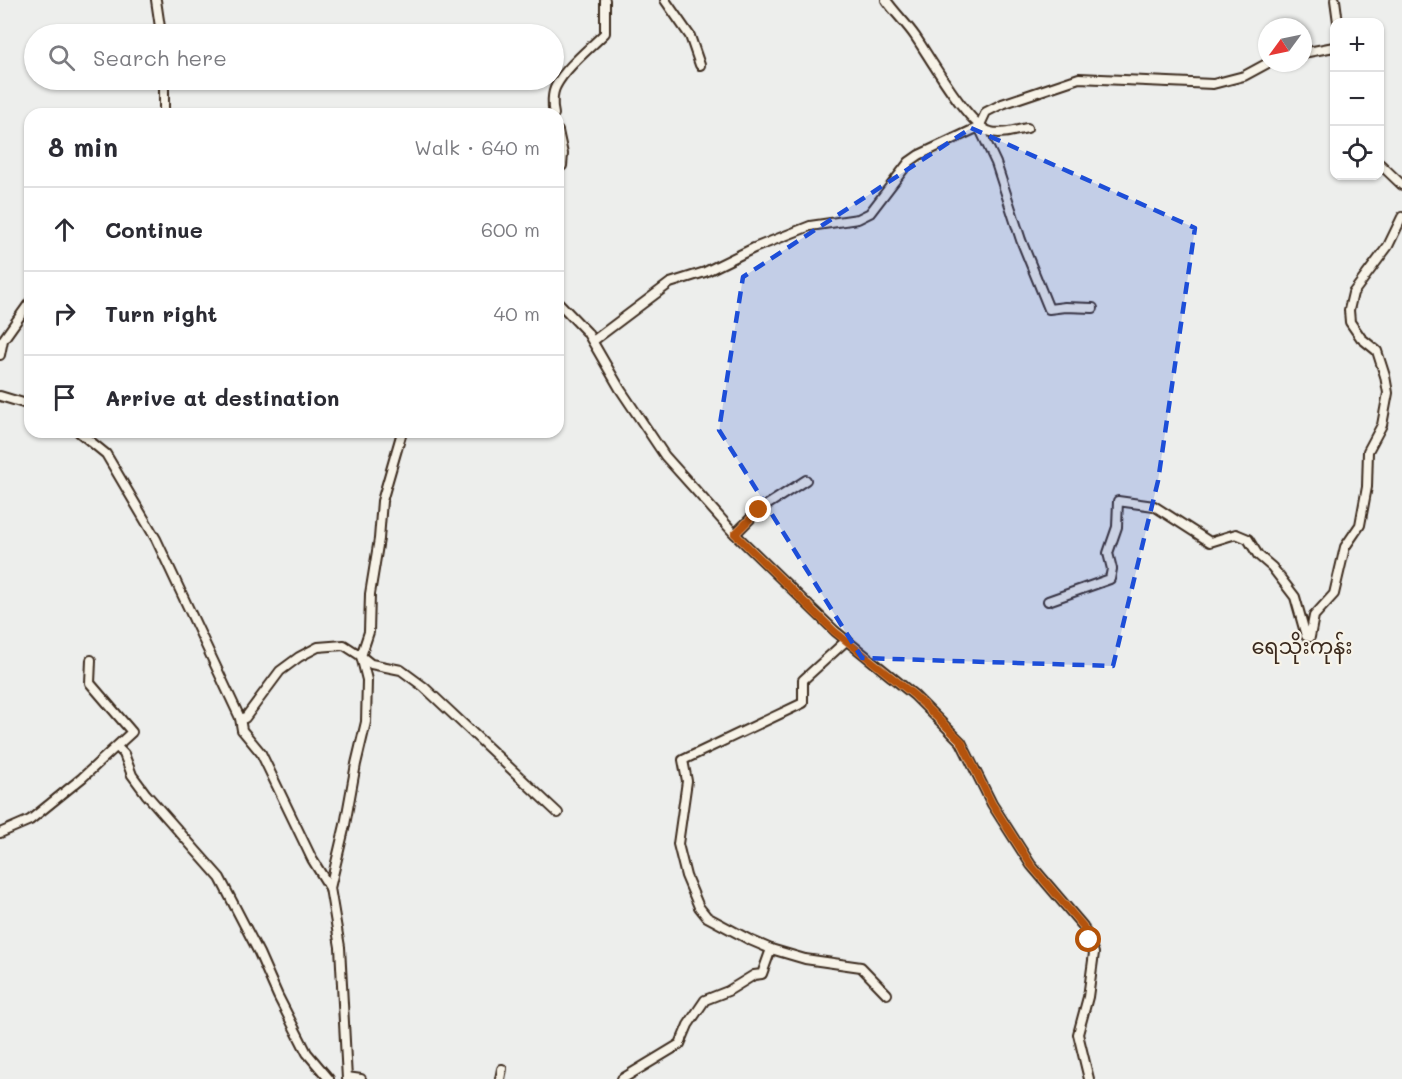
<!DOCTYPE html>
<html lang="en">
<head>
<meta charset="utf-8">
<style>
	body { margin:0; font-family:Mali,"Noto Sans Myanmar",sans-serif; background:#f2f2f3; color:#2b2b33 }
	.controls { position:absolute; right:18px; top:18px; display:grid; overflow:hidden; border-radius:12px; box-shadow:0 2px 4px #0004 }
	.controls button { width:54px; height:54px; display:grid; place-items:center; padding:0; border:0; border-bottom:2px solid #e1e1e2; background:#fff; color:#2b2b33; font:30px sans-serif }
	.compass { position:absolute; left:1258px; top:18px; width:54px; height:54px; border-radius:50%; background:#fff; box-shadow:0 2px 4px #0004; rotate:237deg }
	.stop { position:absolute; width:18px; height:18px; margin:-14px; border:4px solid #b45309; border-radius:50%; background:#fff }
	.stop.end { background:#b45309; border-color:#fff; box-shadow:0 2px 6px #0008 }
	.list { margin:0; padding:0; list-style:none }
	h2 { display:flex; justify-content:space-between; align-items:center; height:78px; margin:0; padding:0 24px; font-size:26px }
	h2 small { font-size:20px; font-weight:400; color:#7c7c81 }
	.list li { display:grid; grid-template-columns:39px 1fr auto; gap:18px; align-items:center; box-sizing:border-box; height:84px; padding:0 24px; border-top:2px solid #e1e1e2 }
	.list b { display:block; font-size:22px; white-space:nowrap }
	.list em { font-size:20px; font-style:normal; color:#7c7c81 }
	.icon { flex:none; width:33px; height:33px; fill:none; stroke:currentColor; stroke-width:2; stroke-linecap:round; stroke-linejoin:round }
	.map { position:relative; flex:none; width:1402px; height:1079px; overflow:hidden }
	.search { position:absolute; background:#fff; box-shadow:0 2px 4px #0004; left:24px; top:24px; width:540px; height:66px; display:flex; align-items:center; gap:15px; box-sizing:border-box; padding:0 21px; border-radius:33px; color:#7c7c81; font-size:22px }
	.panel { position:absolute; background:#fff; box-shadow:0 2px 4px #0004; left:24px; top:108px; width:540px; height:330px; border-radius:18px }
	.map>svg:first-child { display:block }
</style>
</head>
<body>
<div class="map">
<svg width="1402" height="1079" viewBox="0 0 1402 1079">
	<rect width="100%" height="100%" fill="#edeeec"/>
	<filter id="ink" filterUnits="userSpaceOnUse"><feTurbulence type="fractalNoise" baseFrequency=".0167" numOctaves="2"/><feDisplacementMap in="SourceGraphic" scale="12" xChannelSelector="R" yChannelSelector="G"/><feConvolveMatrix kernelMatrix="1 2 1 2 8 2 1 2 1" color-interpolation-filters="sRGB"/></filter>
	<g filter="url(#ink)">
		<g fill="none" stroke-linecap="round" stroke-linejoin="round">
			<defs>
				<g id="minor">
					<path d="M156 0 161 34"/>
					<path d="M665 0 690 36 700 65"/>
					<path d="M886 0C895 13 906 23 915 36 929 56 969 127 991 132 1002 135 1016 130 1027 128"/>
					<path d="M1335 0 1338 22"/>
					<path d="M1303 53 1334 47"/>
					<path d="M164 80V114"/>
					<path d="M554 114C552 106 552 93 556 86 565 68 590 48 605 33V0"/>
					<path d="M979 127 996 163 1021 240 1049 309 1065 307 1093 308"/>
					<path d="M558 131 563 154 562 166 558 168"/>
					<path d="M1380 164 1402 185"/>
					<path d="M558 302 587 332 620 389 665 456 733 532 835 631 914 695 961 742 992 804 1031 865 1083 926 1094 953 1088 997 1078 1034 1089 1079"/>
					<path d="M593 341 670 283 705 272 754 248 810 226 858 219 870 213 909 162 919 155 979 127 986 112 1002 104 1079 78 1213 84 1244 76 1268 63"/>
					<path d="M0 355 3 340 30 302"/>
					<path d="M0 396 30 405"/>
					<path d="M79 432 106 454 156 539 240 718 242 719 245 718 280 671 299 657 318 647 344 645 361 656 369 632 370 594 379 539 382 501 402 432"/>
					<path d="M735 534 759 510 806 480"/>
					<path d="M1048 601 1110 579 1112 569 1108 553 1117 527 1118 501 1154 506 1210 542 1236 534 1248 539 1258 555 1272 567 1295 597 1306 636 1310 637 1314 616 1334 594 1345 547 1360 525 1367 487 1368 451 1382 425 1388 393 1385 376 1377 351 1361 338 1350 322 1349 310 1353 293 1388 246 1402 217"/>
					<path d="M847 640 803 680V703L683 760 687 781 678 844 686 876 699 907 707 917 750 940 771 949 805 959 861 967 887 994"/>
					<path d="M240 718 242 730 261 753 312 859 330 888"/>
					<path d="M117 747 124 754 132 775 146 794 220 878 259 953 278 996 307 1053 329 1079"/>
					<path d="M0 833 30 820 82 778 132 732 90 683 91 660"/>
					<path d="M347 1077 361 1079"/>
					<path d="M347 1079 340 947 330 888 345 825 356 764 366 722 367 680 361 656 371 664 401 670 424 687 558 813"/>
					<path d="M500 1079 502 1069"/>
					<path d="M622 1079 680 1044 688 1025 705 1000 728 991 754 975 762 974 771 949"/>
				</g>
			</defs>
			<use href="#minor" stroke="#3b2a1e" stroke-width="12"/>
			<use href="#minor" stroke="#f7f3e8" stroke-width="8"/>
		</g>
	</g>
	<g fill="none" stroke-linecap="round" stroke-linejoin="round" filter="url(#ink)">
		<path stroke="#b45309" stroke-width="8" d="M759 510 735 534 834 631 914 695 961 741 992 804 1031 865 1083 926 1089 940"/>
	</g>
	<path fill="#1d4ed8" fill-opacity="0.2" stroke="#1d4ed8" stroke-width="4.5" stroke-dasharray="12 8" stroke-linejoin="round" d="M971 128 1195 228 1158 481 1113 666 862 658 719 430 743 277Z"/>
	<g text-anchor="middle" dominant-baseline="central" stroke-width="4.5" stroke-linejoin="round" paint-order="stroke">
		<g font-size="21" fill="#3b2a1e" stroke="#f7f3e8">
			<text x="1302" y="645">ရေသိုးကုန်း</text>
		</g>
	</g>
</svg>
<div class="controls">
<button>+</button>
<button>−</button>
<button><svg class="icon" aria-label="locate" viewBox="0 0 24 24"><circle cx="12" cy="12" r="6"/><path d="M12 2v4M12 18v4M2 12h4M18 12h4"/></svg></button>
</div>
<svg class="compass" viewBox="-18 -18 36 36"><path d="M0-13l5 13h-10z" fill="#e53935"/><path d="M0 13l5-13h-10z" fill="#7c7c81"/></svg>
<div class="stop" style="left:1089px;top:940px"></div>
<div class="stop end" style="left:759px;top:510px"></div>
<div class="search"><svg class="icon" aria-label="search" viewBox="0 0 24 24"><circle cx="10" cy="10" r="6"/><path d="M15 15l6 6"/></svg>Search here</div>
<section class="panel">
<h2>8 min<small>Walk · 640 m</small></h2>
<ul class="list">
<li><svg class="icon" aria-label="ahead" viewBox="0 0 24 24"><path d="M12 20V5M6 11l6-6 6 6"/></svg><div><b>Continue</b></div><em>600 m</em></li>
<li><svg class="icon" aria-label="right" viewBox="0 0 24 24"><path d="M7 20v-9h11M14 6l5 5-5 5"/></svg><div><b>Turn right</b></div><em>40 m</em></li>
<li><svg class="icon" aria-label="arrive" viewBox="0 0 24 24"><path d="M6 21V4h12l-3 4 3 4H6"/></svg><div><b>Arrive at destination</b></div></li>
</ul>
</section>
</div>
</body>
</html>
